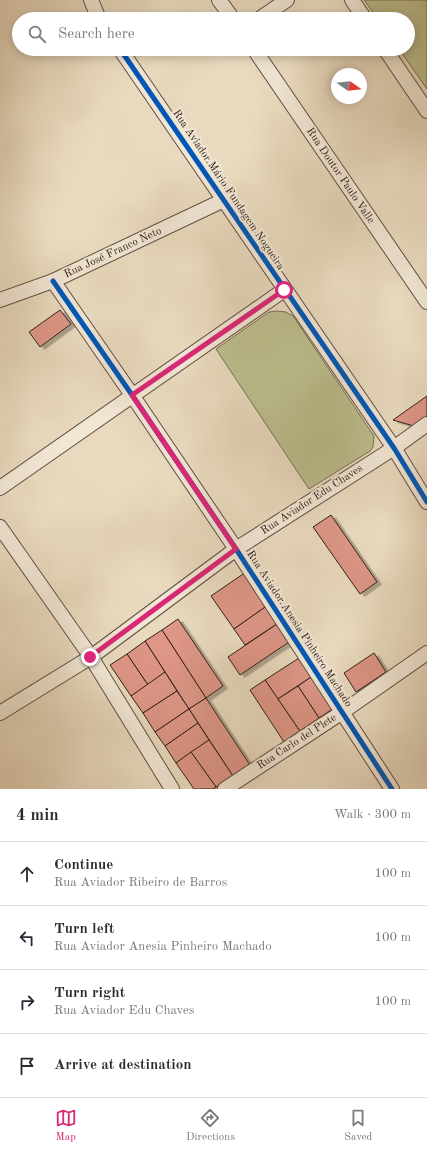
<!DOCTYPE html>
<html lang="en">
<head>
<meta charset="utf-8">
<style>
	body { margin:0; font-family:"Old Standard TT",serif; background:#f2f2f3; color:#2b2b33 }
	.compass { position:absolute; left:331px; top:68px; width:36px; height:36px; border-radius:50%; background:#fff; box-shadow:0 2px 10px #0003; rotate:104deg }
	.stop { position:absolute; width:12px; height:12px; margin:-9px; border:3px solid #db2777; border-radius:50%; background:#fff }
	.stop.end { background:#db2777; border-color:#fff; box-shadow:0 1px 4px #0008 }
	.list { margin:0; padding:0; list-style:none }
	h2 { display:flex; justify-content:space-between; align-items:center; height:52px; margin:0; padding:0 16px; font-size:17px }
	h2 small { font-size:13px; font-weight:400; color:#7c7c81 }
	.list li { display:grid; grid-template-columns:26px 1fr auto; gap:12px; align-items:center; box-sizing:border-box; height:64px; padding:0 16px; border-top:1px solid #e1e1e2 }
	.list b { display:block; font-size:15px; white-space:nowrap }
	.list p { margin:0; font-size:13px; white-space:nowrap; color:#7c7c81 }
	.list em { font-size:13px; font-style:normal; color:#7c7c81 }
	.icon { flex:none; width:22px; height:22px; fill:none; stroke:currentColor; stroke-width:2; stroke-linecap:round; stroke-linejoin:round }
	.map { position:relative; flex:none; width:427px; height:789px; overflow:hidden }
	.search { position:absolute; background:#fff; box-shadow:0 2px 10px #0003; left:12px; right:12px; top:12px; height:44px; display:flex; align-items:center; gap:10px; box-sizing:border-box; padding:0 14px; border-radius:22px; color:#7c7c81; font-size:15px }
	.sheet { height:308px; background:#fff }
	nav { display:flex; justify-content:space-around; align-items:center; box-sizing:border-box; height:56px; border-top:1px solid #e1e1e2; background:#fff; font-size:11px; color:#7c7c81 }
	nav a { display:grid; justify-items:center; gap:2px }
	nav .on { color:#db2777 }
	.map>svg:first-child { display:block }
</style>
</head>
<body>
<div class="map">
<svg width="427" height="789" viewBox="0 0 427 789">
	<defs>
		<filter id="shadow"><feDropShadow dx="4.5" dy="2.5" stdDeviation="0" flood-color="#0004"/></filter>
	</defs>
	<rect width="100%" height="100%" fill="#e9dabf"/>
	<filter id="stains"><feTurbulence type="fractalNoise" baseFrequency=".005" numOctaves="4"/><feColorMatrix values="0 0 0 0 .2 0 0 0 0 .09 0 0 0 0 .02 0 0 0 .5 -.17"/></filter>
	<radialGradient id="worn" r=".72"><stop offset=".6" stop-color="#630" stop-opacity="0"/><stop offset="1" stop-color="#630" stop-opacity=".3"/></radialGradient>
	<g fill="#bcbe8e" stroke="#776f54">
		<path d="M364 0H427V89L399 49H408V19H378Z"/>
		<path d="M277 311 286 312 293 316 374 436 373 447 370 451 309 489 216 349 269 312Z"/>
	</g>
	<g fill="#de9687" stroke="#322019" filter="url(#shadow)">
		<path d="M60 310 71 324 40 347 29 332Z"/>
		<path d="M427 396V417L414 426 393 420Z"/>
		<path d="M331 515 377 582 360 594 313 527Z"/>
		<path d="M246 572 268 605 234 629 211 596Z"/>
		<path d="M268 605 280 622 245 645 234 629Z"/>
		<path d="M178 619 223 686 206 698 162 630Z"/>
		<path d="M280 622 292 640 240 675 228 657Z"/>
		<path d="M162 630 206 698 189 709 145 641Z"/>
		<path d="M145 641 165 672 148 685 127 654Z"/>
		<path d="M374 653 386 672 356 692 344 673Z"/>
		<path d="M127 654 148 685 131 696 110 665Z"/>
		<path d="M302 656 314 675 278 699 265 680Z"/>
		<path d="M165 672 177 691 143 713 131 696Z"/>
		<path d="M314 675 334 708 319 718 298 686Z"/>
		<path d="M265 680 300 731 284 742 250 690Z"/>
		<path d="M298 686 319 718 300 731 278 699Z"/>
		<path d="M177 691 189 709 155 732 143 713Z"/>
		<path d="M206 698 250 765 233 776 189 709Z"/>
		<path d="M189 709 198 723 165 746 155 732Z"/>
		<path d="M198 723 209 740 176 763 165 746Z"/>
		<path d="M209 740 233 776 216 787 191 752Z"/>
		<path d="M191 752 216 787 213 789H194L176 763Z"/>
	</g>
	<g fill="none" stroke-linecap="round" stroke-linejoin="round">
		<defs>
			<g id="minor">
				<path d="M91 0 99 19"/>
				<path d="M219 0 233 19"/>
				<path d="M352 0 365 19"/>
				<path d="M259 19 287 0"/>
				<path d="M120 49 394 448 427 502"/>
				<path d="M254 49 427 302"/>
				<path d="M385 49 427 111"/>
				<path d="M53 281 132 395 236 549 392 789"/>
				<path d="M0 300 53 281 224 200"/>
				<path d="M0 488 284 290"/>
				<path d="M0 527 91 657 172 789"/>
				<path d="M0 713 91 657 236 549 394 448 427 424"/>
				<path d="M225 789 341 713 427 653"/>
			</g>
		</defs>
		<use href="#minor" stroke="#604e42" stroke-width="16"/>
		<use href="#minor" stroke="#f1e7d5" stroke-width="14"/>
		<defs>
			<g id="cycleway">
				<path d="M120 49 394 448 427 502"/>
				<path d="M53 281 132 395 236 549 392 789"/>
			</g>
		</defs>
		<use href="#cycleway" stroke="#f1e7d5" stroke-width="8"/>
		<use href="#cycleway" stroke="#0057b8" stroke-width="5"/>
	</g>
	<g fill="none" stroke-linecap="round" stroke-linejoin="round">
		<path stroke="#db2777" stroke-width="5" d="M90 657 236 549 132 395 284 290"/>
	</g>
	<g text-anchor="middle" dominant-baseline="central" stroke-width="4" stroke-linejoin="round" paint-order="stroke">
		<g font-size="11" fill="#322019" stroke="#f1e7d5">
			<text transform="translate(340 176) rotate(56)">Rua Doutor Paulo Valle</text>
			<text transform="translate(228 190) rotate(56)">Rua Aviador Mário Fundagem Nogueira</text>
			<text transform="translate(113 253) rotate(-25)">Rua José Franco Neto</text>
			<text transform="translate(312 500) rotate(-33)">Rua Aviador Edu Chaves</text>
			<text transform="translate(299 629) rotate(57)">Rua Aviador Anesia Pinheiro Machado</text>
			<text transform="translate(297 742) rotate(-33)">Rua Carlo del Plete</text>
		</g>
	</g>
	<rect width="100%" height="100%" filter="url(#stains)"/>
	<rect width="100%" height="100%" fill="url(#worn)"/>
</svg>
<svg class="compass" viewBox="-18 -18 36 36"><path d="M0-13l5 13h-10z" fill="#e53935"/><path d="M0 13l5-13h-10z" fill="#7c7c81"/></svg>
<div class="stop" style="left:284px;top:290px"></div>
<div class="stop end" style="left:90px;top:657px"></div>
<div class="search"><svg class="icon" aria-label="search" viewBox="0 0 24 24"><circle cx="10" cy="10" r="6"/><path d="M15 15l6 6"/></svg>Search here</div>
</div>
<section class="sheet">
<h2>4 min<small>Walk · 300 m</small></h2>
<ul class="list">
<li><svg class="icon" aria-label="ahead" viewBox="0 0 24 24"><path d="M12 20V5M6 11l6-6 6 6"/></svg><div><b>Continue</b><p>Rua Aviador Ribeiro de Barros</p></div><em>100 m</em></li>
<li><svg class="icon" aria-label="left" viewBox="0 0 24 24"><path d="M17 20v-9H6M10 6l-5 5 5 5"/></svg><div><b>Turn left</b><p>Rua Aviador Anesia Pinheiro Machado</p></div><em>100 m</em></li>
<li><svg class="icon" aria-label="right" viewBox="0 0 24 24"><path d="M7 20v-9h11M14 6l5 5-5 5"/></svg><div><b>Turn right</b><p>Rua Aviador Edu Chaves</p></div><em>100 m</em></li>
<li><svg class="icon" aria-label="arrive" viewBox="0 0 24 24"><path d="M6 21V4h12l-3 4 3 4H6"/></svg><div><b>Arrive at destination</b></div></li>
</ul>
</section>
<nav>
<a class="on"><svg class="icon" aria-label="map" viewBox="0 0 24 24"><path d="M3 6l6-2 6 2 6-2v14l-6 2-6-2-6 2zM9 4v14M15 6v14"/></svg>Map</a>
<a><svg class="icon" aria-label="directions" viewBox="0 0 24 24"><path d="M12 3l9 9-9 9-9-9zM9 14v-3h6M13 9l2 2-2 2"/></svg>Directions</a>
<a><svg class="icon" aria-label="saved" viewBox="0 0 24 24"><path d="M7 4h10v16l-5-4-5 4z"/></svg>Saved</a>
</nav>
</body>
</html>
